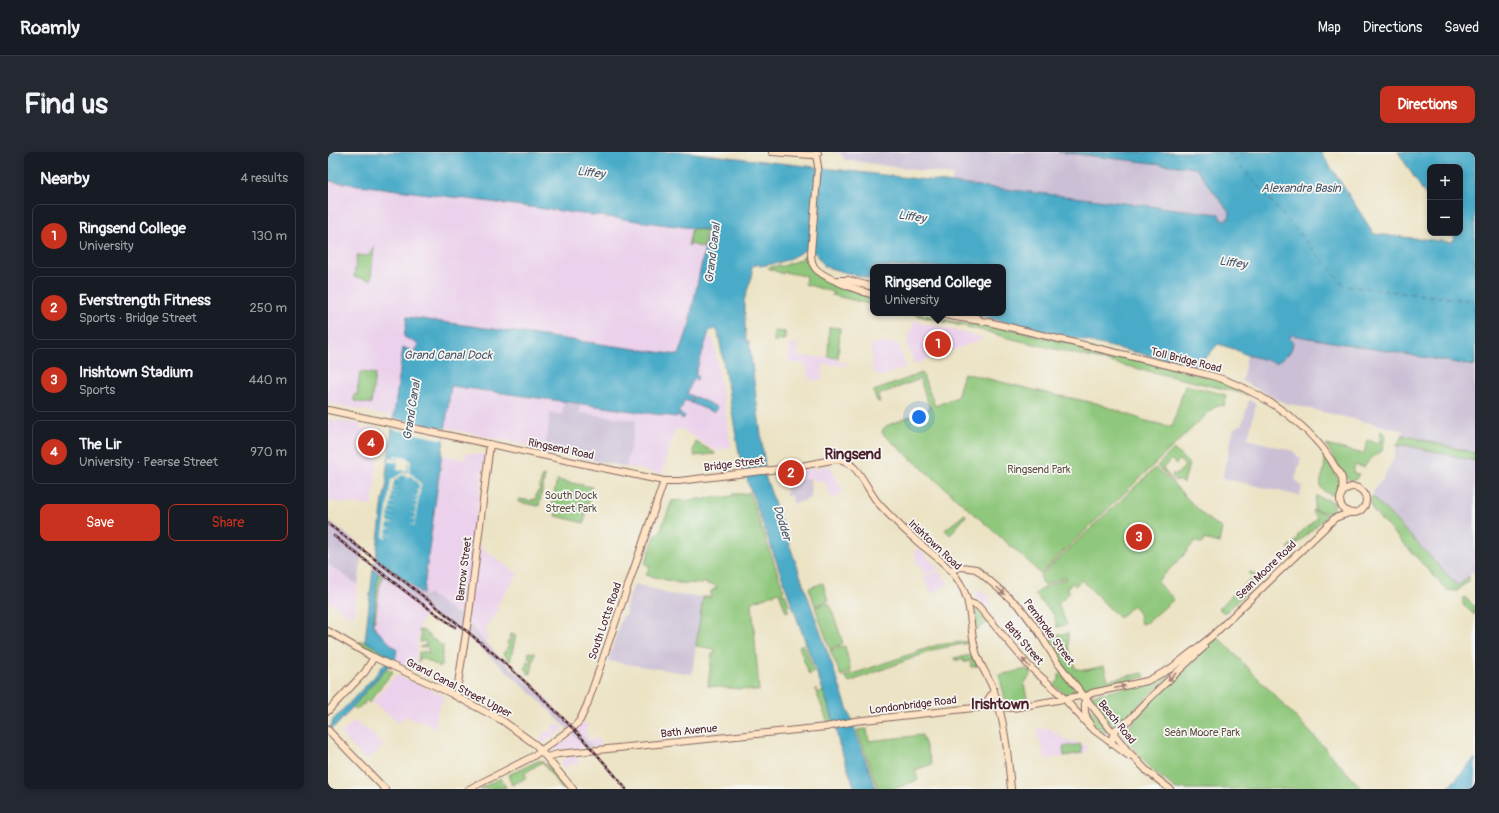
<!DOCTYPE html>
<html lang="en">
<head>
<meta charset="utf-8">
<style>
	body { margin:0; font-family:Pangolin,sans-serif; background:#242831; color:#f1f3f6 }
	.controls { position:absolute; right:12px; top:12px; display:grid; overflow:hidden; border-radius:8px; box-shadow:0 2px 6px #0003 }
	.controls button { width:36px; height:36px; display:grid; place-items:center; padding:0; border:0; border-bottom:1px solid #363941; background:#171b24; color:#f1f3f6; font:20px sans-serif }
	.you { position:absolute; left:591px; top:265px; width:14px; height:14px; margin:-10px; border:3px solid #fff; border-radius:50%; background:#1a73e8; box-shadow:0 0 0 6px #1a73e833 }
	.badge { display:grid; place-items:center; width:26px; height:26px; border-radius:50%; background:#c8321e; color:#fff; font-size:13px; font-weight:700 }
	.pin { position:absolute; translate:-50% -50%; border:2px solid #fff; box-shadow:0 1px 4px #0006 }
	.popup { position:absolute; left:542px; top:112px; width:136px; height:52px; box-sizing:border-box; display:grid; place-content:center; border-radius:8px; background:#171b24; filter:drop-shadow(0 1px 3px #0005); font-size:13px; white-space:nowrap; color:#9ea1a6 }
	.popup b { font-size:15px; color:#f1f3f6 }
	.popup::after { content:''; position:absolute; left:50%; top:100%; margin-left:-8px; border:8px solid transparent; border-top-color:#171b24 }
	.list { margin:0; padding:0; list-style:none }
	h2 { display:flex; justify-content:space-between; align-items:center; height:52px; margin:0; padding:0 16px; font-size:17px }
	h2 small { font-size:13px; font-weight:400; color:#9ea1a6 }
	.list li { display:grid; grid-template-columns:26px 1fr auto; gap:12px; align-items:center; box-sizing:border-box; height:64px; margin:0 8px 8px; padding:0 8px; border:1px solid #363941; border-radius:8px }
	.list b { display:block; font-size:15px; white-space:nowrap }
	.list p { margin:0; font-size:13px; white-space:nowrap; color:#9ea1a6 }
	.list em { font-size:13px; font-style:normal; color:#9ea1a6 }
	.actions { display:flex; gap:8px; padding:12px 16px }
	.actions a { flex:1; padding:9px 0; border:1px solid #c8321e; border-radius:8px; text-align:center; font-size:14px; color:#c8321e }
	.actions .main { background:#c8321e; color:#fff }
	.map { position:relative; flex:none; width:1147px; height:637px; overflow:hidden; border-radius:8px }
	header { display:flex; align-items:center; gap:24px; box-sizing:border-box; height:56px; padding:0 20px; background:#171b24; border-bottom:1px solid #363941 }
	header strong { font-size:19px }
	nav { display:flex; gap:22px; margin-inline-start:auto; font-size:14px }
	.intro { display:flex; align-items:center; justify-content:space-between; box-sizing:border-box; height:96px; padding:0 24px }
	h1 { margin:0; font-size:28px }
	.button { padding:10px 18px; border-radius:8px; background:#c8321e; color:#fff; font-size:14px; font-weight:700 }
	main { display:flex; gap:24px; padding:0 24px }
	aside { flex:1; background:#171b24; border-radius:8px; box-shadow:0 2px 6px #0003 }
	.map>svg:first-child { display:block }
</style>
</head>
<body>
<header>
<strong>Roamly</strong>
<nav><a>Map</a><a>Directions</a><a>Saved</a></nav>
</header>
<div class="intro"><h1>Find us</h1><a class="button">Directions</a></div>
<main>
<aside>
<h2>Nearby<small>4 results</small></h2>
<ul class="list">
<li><span class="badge">1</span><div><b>Ringsend College</b><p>University</p></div><em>130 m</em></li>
<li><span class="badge">2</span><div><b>Everstrength Fitness</b><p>Sports · Bridge Street</p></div><em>250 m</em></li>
<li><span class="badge">3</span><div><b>Irishtown Stadium</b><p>Sports</p></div><em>440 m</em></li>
<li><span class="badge">4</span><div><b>The Lir</b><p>University · Pearse Street</p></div><em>970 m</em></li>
</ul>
<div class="actions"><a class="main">Save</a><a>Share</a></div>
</aside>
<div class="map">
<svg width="1147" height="637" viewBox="0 0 1147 637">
	<rect width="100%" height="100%" fill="#f6f6f2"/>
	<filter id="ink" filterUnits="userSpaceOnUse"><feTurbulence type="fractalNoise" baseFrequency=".025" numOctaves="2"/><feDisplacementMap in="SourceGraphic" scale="8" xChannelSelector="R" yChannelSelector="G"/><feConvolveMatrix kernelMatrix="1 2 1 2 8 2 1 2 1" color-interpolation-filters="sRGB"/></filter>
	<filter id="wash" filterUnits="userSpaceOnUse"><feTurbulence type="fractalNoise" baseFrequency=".012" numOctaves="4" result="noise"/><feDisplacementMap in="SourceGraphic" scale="16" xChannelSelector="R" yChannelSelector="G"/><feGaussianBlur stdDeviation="0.9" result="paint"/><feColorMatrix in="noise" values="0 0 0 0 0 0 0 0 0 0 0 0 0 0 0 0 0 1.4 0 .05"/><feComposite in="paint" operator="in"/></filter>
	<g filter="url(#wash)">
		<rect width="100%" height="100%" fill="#ece3c4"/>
		<g fill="#ebd1eb">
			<path d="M2 29 378 77 380 81 360 178 385 186 403 295 389 298 384 297 355 278 347 277 334 322 0 251V43Z"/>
			<path d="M586 169 654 185V187L621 200 617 199 616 201 605 205H602L601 207 586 212 579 190Z"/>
			<path d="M565 191H570L578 215 551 225 549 220 545 221 542 192Z"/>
			<path d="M462 192H470L468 204 510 206V210L518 211 519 214 495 212V219H494L495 227 483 229 476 211H461Z"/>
			<path d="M0 266 3 268 33 272 32 277H37L38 275 54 277 44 354 0 349Z"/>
			<path d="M138 301 157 303 145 390 190 422 169 453 170 459 157 477 161 482 160 486 156 490 136 463 127 461 115 452 95 442 114 303 137 307Z"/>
			<path d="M501 312 515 340 505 348 496 328 486 329 485 326H482L457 329 455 320 491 316Z"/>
			<path d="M591 397 611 417 596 423 592 413 587 410 589 407 586 399Z"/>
			<path d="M0 412 30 433 26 464 19 462 0 449Z"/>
			<path d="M610 419 621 432 605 441 595 426Z"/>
			<path d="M50 421 100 459 92 471 88 508 85 517 67 509 69 498 48 477 45 472Z"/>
			<path d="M653 438 658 442 664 452 657 457 647 441Z"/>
			<path d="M68 523 117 544 109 560 107 577 96 569 92 568 91 571 78 564 71 571 44 550Z"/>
			<path d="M26 569 34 576 35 575 45 582 56 594 38 609 13 582Z"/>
			<path d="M228 571 230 574 232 572 236 577 216 591 211 588 219 578 221 580 226 578 223 575Z"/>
			<path d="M258 571 260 575 257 578 260 583 259 585 261 588 271 586 272 594 224 598 222 594 233 587 235 590 245 584 243 581 253 572Z"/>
			<path d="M721 576 734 586 760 594 758 599 756 602 716 607V601L710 585V577Z"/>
			<path d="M249 604 250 611 248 614 244 611 236 617 232 611V610L239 605Z"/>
		</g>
		<g fill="#cbbfd5">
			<path d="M501 0H730L867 16 901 60 902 64 900 67 896 68 892 66 891 62 624 31 625 23 517 8 512 1Z"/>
			<path d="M963 183 1147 214V418L1130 434 1044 344 1046 338 1054 328 1066 306 1069 293 1076 279 957 251 914 229 919 203 948 211 962 187Z"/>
			<path d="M921 248 928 252 920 287 965 299 970 305 973 306 967 328 974 334 972 344 894 326 906 276 914 272Z"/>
			<path d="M236 251 253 253 251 261 308 268 298 315 217 298 222 261 234 263Z"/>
			<path d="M482 326 483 346 466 352 463 343 458 344 457 342 459 340 457 336 459 335 458 332 462 331V329Z"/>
			<path d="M0 368 35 395 30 433 0 412Z"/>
			<path d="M48 406 98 444 100 441 127 461 136 463V474L142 472 156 490 167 499 166 500 217 546 265 595 258 596 215 552 172 513 140 486 103 462 45 417Z"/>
			<path d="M306 432 337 440 339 442 375 445 364 522 280 509 294 465 299 462 297 457Z"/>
		</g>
		<g fill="#8fc77b" stroke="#6c7353">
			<path d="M364 76 378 79 375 96 363 92 360 94Z"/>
			<path d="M46 94 43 128 26 125 29 103 40 104Z"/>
			<path d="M479 102C480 108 483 116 487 121 496 131 532 141 545 147V153L504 143 505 140 477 132 478 124 456 120 455 122 440 116 452 113V115L474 107V105Z"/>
			<path d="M587 161 631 171 674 175 889 227 921 243 676 185 661 180 587 163Z"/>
			<path d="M501 175 512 176 510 206 500 205Z"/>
			<path d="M446 179 457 180V188H449V190H446Z"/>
			<path d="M32 220 47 222 43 252 26 249V243H29Z"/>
			<path d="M594 221 607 254 629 245 636 221 727 243 768 251 818 269 844 275 857 233 898 243 896 254 889 253 884 257 712 422 702 411 554 281 555 277 558 274 603 256 599 249 592 227 550 243 552 250 549 249 546 241V239Z"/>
			<path d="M1053 279 1058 282 1054 299 1042 307 1036 315 1027 313 1025 321 1031 322 1028 327 1023 329 1019 326 998 293 1036 302 1039 288 1051 291Z"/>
			<path d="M1075 283 1147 301V309L1077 293 1068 294Z"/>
			<path d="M368 290 387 301V302L366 304 367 300 365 299Z"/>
			<path d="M846 297 861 312 856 330 855 331 849 328 848 329 844 324 845 321 848 323 857 314 851 308 848 312 844 308 835 317 846 330 829 314Z"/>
			<path d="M996 303 1011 329 1009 341 1004 343C980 335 1002 323 995 304Z"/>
			<path d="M827 316C850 332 871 365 894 376L891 391 876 387 874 392 867 389 854 405 829 430 846 447 820 470 813 472 811 462 805 453 791 466 754 428 747 434 744 431 739 436 742 440 730 452 739 473 729 475 726 463 707 443C713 434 729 431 739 426L737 425 716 433 712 424Z"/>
			<path d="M214 324 217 325 211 354 190 350 191 347 204 349V347L207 348 209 340H211Z"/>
			<path d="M229 328 264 335 256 371 228 364 229 359 223 357Z"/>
			<path d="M421 340 456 439 454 440 455 443 457 442 461 453 459 455 461 459 458 460 451 440 424 450 431 539 380 534 384 502H386L387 497 368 494 375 445H383V439H385V437H388V433L378 432V430H376L375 432 351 431 318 423 322 414 317 412 328 381 331 382 344 349 355 348 357 349 373 346 374 348 378 347V346L405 344V342H417Z"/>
			<path d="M988 344 1006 350V357L1003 361 986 358Z"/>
			<path d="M1044 344 1053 353 1130 434 1141 424V429L1129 439 1119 438 1045 359 1042 350Z"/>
			<path d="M985 358 1000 363 962 398 960 395 970 387 969 384 989 366 984 360Z"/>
			<path d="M637 362 638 364 622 383 617 378Z"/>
			<path d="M922 420 933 424 932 428 898 460H895L891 457 904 443 925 426 921 422Z"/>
			<path d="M50 421 55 424 51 437 47 469H45Z"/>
			<path d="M495 431 500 449 487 454 481 436Z"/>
			<path d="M1137 445 1147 455V463L1135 453V447Z"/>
			<path d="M499 451 502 453 515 491 502 497 487 455Z"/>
			<path d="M647 457 660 470 649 478 646 459Z"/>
			<path d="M91 478 96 479 102 485 116 495 114 496 115 498 114 504 113 506H114V514L111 515 101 509 93 506 90 511 91 500 94 501 95 499 101 501 99 494 92 496V495L98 493V489L92 490 93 481 91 480Z"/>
			<path d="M740 481C739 495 742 504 748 517L758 518 776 514 780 528 815 521 817 525 760 538C744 535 730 506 722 492L724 484Z"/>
			<path d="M182 482 188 483 182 509 175 502 176 500 178 499 179 495H181V492H179L180 488H182L183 486 181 485Z"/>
			<path d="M889 486H891L983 581 1034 637H848L822 616 799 588 800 585 797 584V579L824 548Z"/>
			<path d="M32 489C40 489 57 498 61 506L33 493 31 490Z"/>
			<path d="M642 489 641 491 609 497 521 530 516 525 609 493Z"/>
			<path d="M476 492 486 520 481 523 471 494Z"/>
			<path d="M517 494 523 520 513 524 502 498Z"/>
			<path d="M201 500 207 501 203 522 199 521 201 518 197 517 199 509 202 510 203 507 200 506Z"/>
			<path d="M644 503 650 514 643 515 642 508H640V510H636V508H627L626 506Z"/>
			<path d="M857 509 786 577 762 547 765 543 813 533Z"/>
			<path d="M58 516 65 520 51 537 41 551 38 548 36 550 37 552H35L28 558 24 555Z"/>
			<path d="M699 517 704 521 696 532 700 551 688 553 678 551 671 523Z"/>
			<path d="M734 520 736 524 748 539 746 542 738 543 726 533 731 528V522Z"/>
			<path d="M488 536 490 541 495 539 506 571H500L487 537Z"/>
			<path d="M759 552 779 577 778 580 775 581 762 567Z"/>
			<path d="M539 577 541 589 594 583 604 612 587 618 590 628 566 637H550L529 578Z"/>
			<path d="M753 592 754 601 736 604 735 595Z"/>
			<path d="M212 608 226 620 240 637H234L214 610 197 621 198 626 184 633 180 623Z"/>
			<path d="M173 626 178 636 151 637Z"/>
		</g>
		<g fill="#49abc8" stroke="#4a657a">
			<path d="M0 0H358L891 62 892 66 896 68 901 66 902 61 867 16 730 0H993L1046 82 1124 90 1126 86 1122 81H1132V15H1102V50L1070 0H1147V214L963 183 962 187 965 191C963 203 958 204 948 211L919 203 906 197 890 192 878 206 876 205 866 214 651 164 644 161H675V115H545V128L498 115C492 110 491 105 486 100L479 99V97L461 107 450 111 432 114 428 111V114L425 113 423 119 425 120 416 149 418 189H421L437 315 436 316V321L548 637H527L511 592 506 569 421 334 417 319 414 318 390 180 388 177 383 178 381 180 367 223 370 224 369 228 365 227 359 242 365 244 362 250 356 248 354 256 350 260 357 264 355 267 349 263 348 265 123 234 95 442 48 406 55 348 59 331 58 322 75 195 86 200 90 192 76 185 79 165 351 203 362 171V166L380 81 379 78 0 29Z"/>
			<path d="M366 245H368L389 255V258L385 260 363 251Z"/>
			<path d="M45 417 50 421 45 472 48 477 69 498 67 509 58 516 8 574H6L0 580V576L4 573V569L46 525 61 506 58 502 37 489Z"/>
			<path d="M1147 606V637H1119Z"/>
		</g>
		<g fill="#ece3c4">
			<path d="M66 266 117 277 116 288 64 277Z"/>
			<path d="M66 303 79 305 83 310 81 321 85 323 93 332 86 376V373L81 372H86L87 367 82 366H87V362L82 360 87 361 88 356 83 354 88 355 89 350 84 349H89L90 345 84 344H90V339L85 338H91V333L88 328 84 331 87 328 84 324H81L79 329 80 324 74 323 70 326 72 330 69 326 66 329 65 335 71 336H64V339L71 341 64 340 63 344 70 345H63V350L69 352 63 351 62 355 69 357 62 356 61 360 68 362 61 361 60 365 67 367 60 366V370L66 372H60L59 376 66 377H59L58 381 65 383 58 382V386L55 385 63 328 74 321 80 320 81 311 80 310 79 319 69 318 70 310H62L60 308 62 305 70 308V306H66Z"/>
		</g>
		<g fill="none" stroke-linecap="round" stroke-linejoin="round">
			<path stroke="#4a576a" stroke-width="1" stroke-dasharray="5 4" stroke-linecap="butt" d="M900 0 1017 134 1147 149"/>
		</g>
	</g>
	<g filter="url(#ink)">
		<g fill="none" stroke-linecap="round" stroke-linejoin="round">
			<defs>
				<g id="secondary">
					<path d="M444 0 484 3 490 1"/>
					<path d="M488 3 490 14 483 101C483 106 484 112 487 116 496 127 531 138 545 143"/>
					<path d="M510 128H520L545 135"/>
					<path d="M609 161 627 165 660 170 881 223C926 235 977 268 1003 308 1006 314 1011 320 1014 326 1015 331 1014 337 1014 342"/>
					<path d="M637 161 650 166"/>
					<path d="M0 258 336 329H351L468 315 509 307C531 309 538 338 551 352 563 365 576 378 590 390 603 401 618 411 628 425 646 449 640 473 648 500 652 514 661 525 666 539 677 569 680 605 683 637"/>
					<circle cx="1025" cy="348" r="13"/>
					<path d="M622 418 633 415 648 417 692 455 710 479 729 510 799 598 821 621"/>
					<path d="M640 450 650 454 701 514 732 542 762 575 801 604"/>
					<path d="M0 479 41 503 120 540 175 569 208 593 245 637"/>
					<path d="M128 544 141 462 162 292"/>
					<path d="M757 545C757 554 755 563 762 571"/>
					<path d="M654 554 658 551 666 538"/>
					<path d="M0 559 37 520 46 505"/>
					<path d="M0 578 57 637"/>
					<path d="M784 592V586L787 578 800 569 828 540 876 495"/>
					<path d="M219 605 230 602 498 575 527 569 664 554 685 556 752 544 757 545 764 541 819 529 842 517 855 507 883 485 1007 366 1021 361"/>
					<path d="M819 619 842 637"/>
					<path d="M141 637 204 605 247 574 252 568 259 553 336 329"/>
				</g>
			</defs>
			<use href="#secondary" stroke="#836461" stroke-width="8"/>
			<use href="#secondary" stroke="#fee4c5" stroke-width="6"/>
			<defs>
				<g id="rail">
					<path d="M0 372C107 452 215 532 298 637"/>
					<path d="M6 384 86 446 127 475"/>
				</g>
			</defs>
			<use href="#rail" stroke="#4a1f2b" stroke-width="2.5"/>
			<use href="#rail" stroke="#f6f6f2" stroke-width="1" stroke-dasharray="3" stroke-linecap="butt"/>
		</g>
		<defs><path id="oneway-solid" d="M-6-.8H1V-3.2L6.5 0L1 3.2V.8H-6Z"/></defs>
		<g fill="#a48278">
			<use href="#oneway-solid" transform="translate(673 439) rotate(42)"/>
			<use href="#oneway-solid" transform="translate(698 511) rotate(-133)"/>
			<use href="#oneway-solid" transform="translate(844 525) rotate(137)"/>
			<use href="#oneway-solid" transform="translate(792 535) rotate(-13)"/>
		</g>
	</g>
	<g text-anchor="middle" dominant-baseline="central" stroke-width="3.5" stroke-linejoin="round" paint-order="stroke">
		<g font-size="11" fill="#4a1f2b" stroke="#f6f6f2">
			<text transform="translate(858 208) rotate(14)">Toll Bridge Road</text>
			<text transform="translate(233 297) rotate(12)">Ringsend Road</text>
			<text transform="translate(406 312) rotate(-7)">Bridge Street</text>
			<text transform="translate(607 393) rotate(43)">Irishtown Road</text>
			<text transform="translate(136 417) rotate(-83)">Barrow Street</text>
			<text transform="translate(938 418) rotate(-44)">Sean Moore Road</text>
			<text transform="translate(277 469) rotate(-71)">South Lotts Road</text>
			<text transform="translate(721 480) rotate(54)">Pembroke Street</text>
			<text transform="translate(696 491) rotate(49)">Bath Street</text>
			<text transform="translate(131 536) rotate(27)">Grand Canal Street Upper</text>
			<text transform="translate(585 553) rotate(-7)">Londonbridge Road</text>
			<text transform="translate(789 570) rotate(51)">Beach Road</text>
			<text transform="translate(361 579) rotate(-6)">Bath Avenue</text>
		</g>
		<g font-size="11" fill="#5f5143" stroke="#f6f6f2">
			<text x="711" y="317">Ringsend Park</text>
			<text x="243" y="343">South Dock<tspan x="243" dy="13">Street Park</tspan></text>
			<text x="874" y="580">Seán Moore Park</text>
		</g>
		<g font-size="12" font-style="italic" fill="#4a576a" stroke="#f6f6f2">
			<text transform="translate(263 21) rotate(7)">Liffey</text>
			<text x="973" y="36">Alexandra Basin</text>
			<text transform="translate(584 65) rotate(8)">Liffey</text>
			<text transform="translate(385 101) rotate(-83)">Grand Canal</text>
			<text transform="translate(905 111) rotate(8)">Liffey</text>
			<text x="120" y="203">Grand Canal Dock</text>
			<text transform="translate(84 258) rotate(-81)">Grand Canal</text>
			<text transform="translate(454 371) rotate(73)">Dodder</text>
		</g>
		<g font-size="15" font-weight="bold" fill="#4a1f2b" stroke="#f6f6f2">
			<text x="525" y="302">Ringsend</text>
			<text x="672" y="552">Irishtown</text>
		</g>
	</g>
</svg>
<div class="controls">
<button>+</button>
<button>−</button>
</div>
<div class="you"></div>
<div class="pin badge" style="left:610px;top:192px">1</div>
<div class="popup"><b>Ringsend College</b>University</div>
<div class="pin badge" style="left:463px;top:321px">2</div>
<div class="pin badge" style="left:811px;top:385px">3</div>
<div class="pin badge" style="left:43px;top:291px">4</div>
</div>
</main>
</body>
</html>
